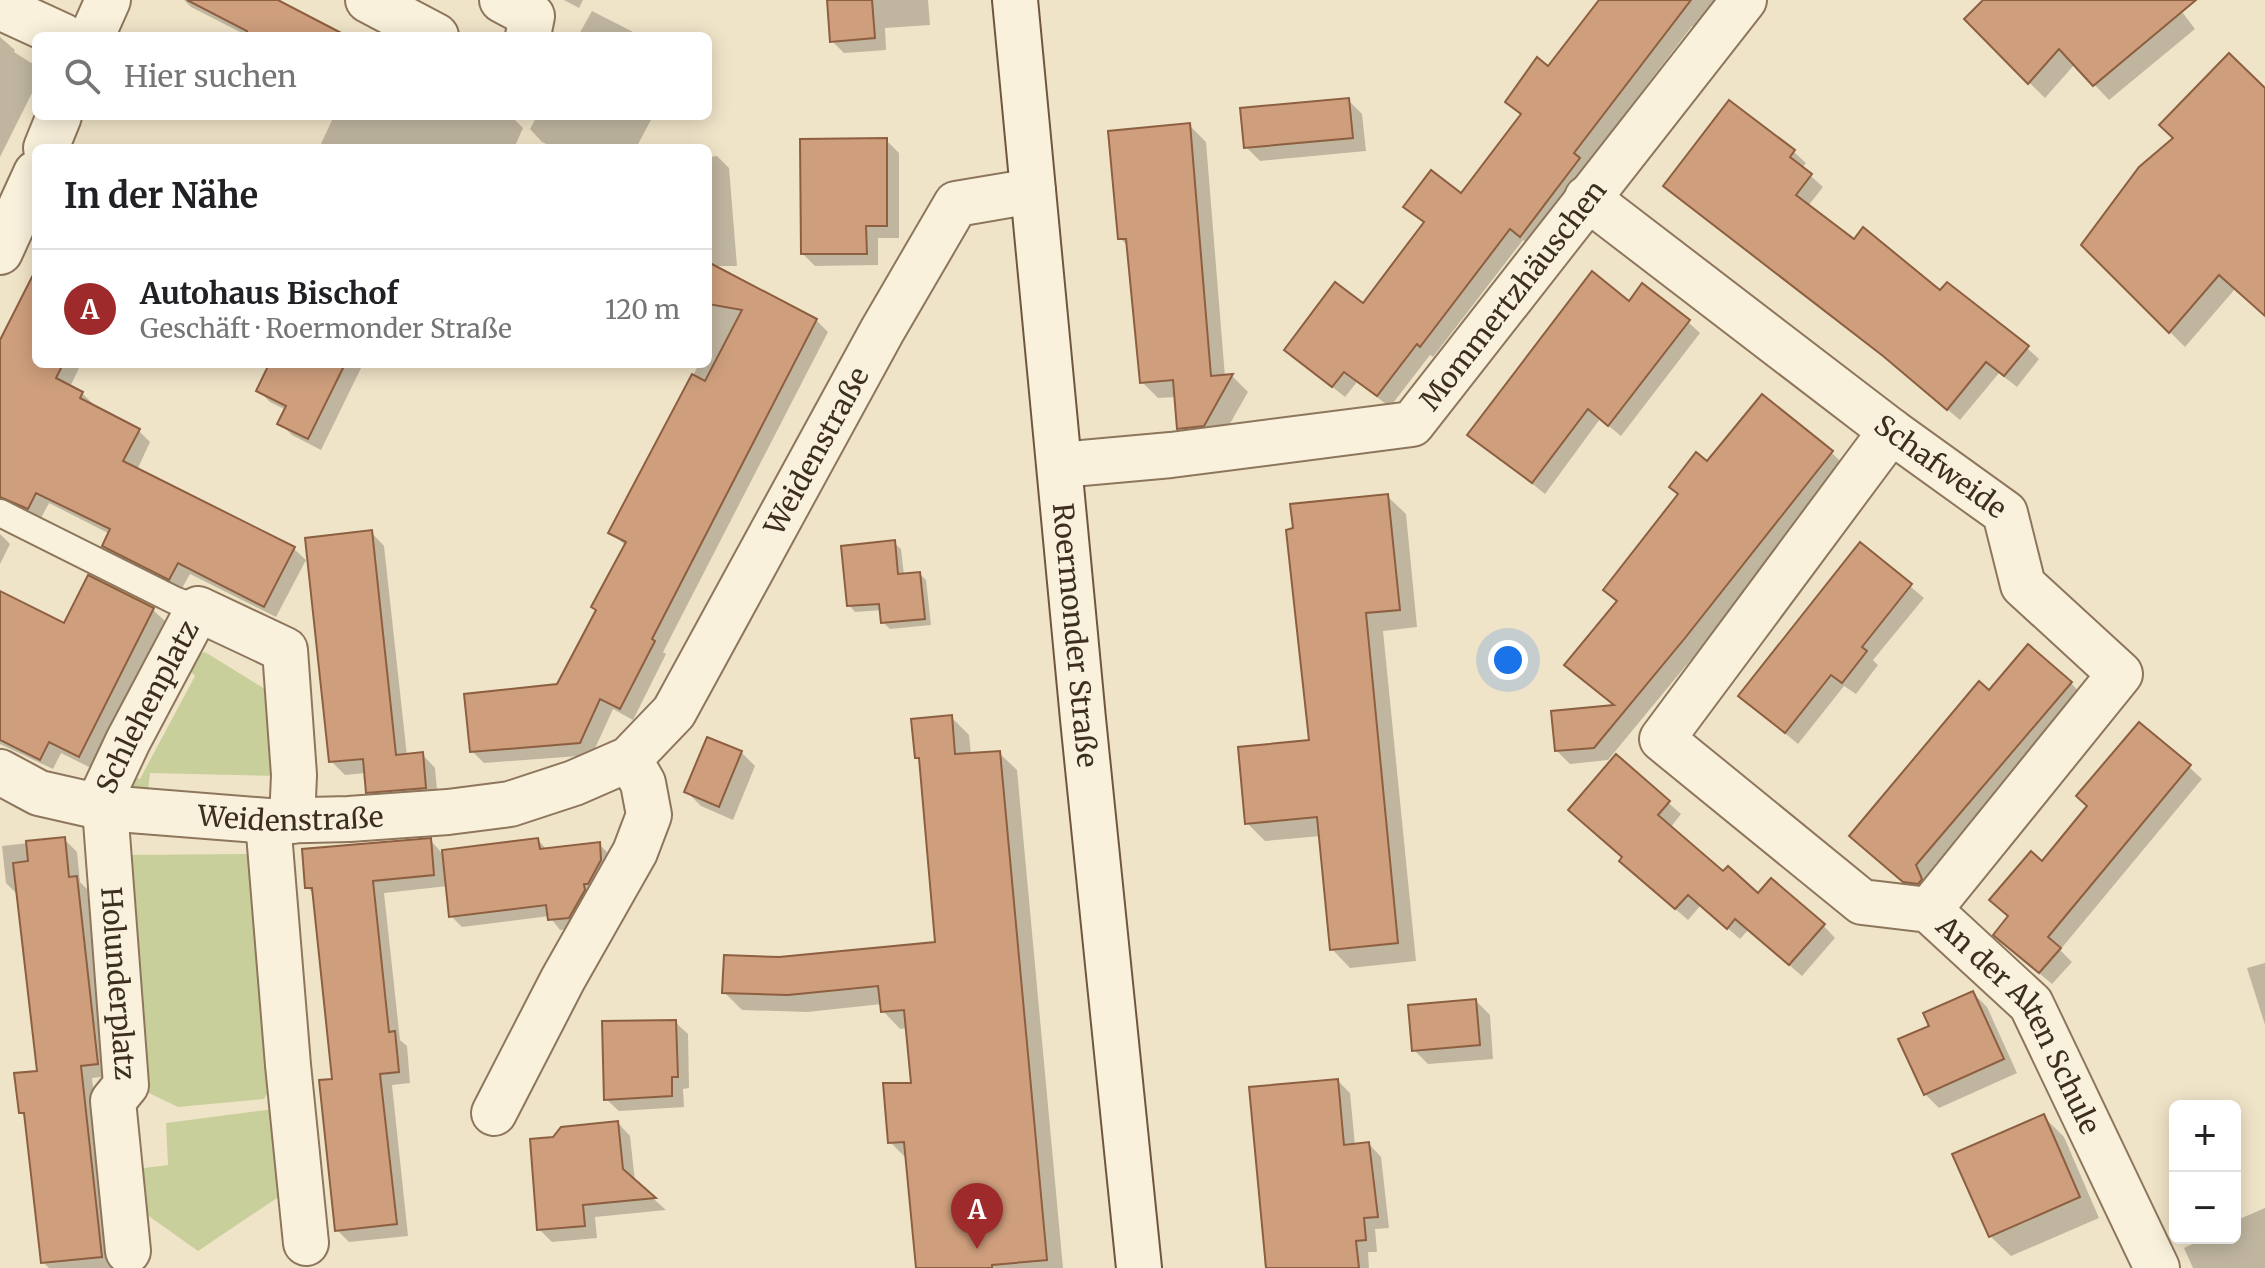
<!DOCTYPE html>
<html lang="de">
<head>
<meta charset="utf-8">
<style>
	body { margin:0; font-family:Merriweather,serif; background:#f6f6f6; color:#202124 }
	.controls { position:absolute; right:24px; bottom:24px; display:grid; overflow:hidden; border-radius:12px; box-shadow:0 4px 20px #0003 }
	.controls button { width:72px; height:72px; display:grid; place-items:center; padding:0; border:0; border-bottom:2px solid #e0e0e0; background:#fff; color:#202124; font:40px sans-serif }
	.you { position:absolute; left:1508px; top:660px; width:28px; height:28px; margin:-20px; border:6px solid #fff; border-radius:50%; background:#1a73e8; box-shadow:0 0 0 12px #1a73e833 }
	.badge { display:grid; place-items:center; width:52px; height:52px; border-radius:50%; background:#9e2a2b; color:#fff; font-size:26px; font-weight:700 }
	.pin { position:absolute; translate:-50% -66px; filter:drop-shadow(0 2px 4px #0008) }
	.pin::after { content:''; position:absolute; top:42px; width:28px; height:24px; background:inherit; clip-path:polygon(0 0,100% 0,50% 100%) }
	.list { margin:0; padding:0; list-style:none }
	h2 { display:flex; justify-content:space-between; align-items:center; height:104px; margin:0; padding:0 32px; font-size:34px }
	h2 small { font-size:26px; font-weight:400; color:#757577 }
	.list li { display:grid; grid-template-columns:52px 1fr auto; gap:24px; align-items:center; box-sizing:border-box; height:120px; padding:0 32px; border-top:2px solid #e0e0e0 }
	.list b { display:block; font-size:30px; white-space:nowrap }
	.list p { margin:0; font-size:26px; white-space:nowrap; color:#757577 }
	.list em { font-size:26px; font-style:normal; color:#757577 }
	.icon { flex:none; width:44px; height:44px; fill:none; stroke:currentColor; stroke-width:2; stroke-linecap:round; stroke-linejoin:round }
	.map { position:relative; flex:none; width:2265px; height:1268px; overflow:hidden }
	.search { position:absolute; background:#fff; box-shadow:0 4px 20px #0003; left:32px; top:32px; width:680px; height:88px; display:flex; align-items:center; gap:20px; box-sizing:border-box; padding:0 28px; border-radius:12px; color:#757577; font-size:30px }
	.panel { position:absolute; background:#fff; box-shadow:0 4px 20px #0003; left:32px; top:144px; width:680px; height:224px; border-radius:12px }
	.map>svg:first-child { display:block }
</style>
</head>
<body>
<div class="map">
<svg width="2265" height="1268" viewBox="0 0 2265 1268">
	<rect width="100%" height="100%" fill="#f0e4c8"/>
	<g fill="#c9cf9b">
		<path d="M205 652 270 692 278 776 150 773 147 799 130 798 125 774 140 779 195 676 184 664 191 657Z"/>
		<path d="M250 854 272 1086 264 1099 178 1107 147 1092 140 1073 118 855Z"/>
		<path d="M274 1109 280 1196 198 1251 136 1207 129 1170 168 1165 166 1123Z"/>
	</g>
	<g fill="#0003">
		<path d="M184 0H279L278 2 345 36H243L244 34 191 7Z"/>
		<path d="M564 0H583L579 8Z"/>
		<path d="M829 0H928L930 25 885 28 886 50 844 53 832 41Z"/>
		<path d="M1602 0H1721L1697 30 1692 26 1585 166 1591 171 1533 247 1523 240 1433 357 1430 355 1390 407 1357 382 1345 397 1286 350 1363 306 1425 224 1406 206 1462 195 1522 116 1507 101 1549 69Z"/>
		<path d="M1986 0H2173L2195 29 2109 100 2075 64 2045 98 1966 20Z"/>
		<path d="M592 11 641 36H578Z"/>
		<path d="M0 37 15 50 14 52 36 66V85L0 157Z"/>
		<path d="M2265 91V315L2235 289 2185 347 2083 245Z"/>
		<path d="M1348 100 1362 114 1366 151 1260 161 1246 147Z"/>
		<path d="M334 116H511L523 128 514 148H319Z"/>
		<path d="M537 116H653L636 148H555L542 142 530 129Z"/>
		<path d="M1189 125 1206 142 1225 377 1232 376 1248 392 1220 441 1196 445 1179 428 1176 397 1158 398 1142 382 1129 247 1120 238Z"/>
		<path d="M886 140 899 153V238H878V265L815 266 803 254Z"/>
		<path d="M1794 152 1806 163 1802 168 1823 187 1808 206 1854 241 2027 348 2039 359 2017 387 1999 373 1960 420 1897 367 1666 186Z"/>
		<path d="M717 156 729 168 737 266H712L816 320 828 332 663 652 666 654 633 720 613 709 592 755 484 763 472 751 558 686 598 611 626 546 611 532 699 364H708V157Z"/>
		<path d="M36 284V364H81L70 387 82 393 94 405 138 430 150 442 137 470 294 549 306 560 276 617 190 574 181 590 116 558 104 546 110 534 49 503 40 520 0 515V344Z"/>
		<path d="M1630 304 1688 322 1700 333 1621 436 1600 419 1545 494 1470 434Z"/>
		<path d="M272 364H363L321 450 292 435 280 423 286 410 270 402 258 390Z"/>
		<path d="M1831 452 1844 465 1698 651 1608 760 1570 764 1557 751 1616 707 1566 665 1618 602 1680 495 1708 464Z"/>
		<path d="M1387 496 1406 514 1417 627 1383 631 1416 961 1350 968 1332 949 1321 836 1265 841 1247 823 1311 742Z"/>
		<path d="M371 532 384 546 407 756 422 754 435 768 438 801 382 805 368 792 366 773 345 775 331 761Z"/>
		<path d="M0 534 10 544 0 564Z"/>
		<path d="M894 543 901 549 904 575 920 574 926 580 931 625 890 629 883 622 882 610 855 612 849 605Z"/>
		<path d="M1861 545 1924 598 1873 660 1878 665 1856 694 1844 686 1798 744 1740 696Z"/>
		<path d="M89 578 153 610 165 621 91 768 61 753 53 769 0 744V593L65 626Z"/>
		<path d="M2071 683 2082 695 1917 893 1863 847 1990 692Z"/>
		<path d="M951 717 969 735 971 755 999 753 1017 770 1063 1268H918L907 1159 890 1142 913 1085 908 1028 900 1029 883 1011 882 1004 807 1012 742 1010 724 992 779 959 937 944 922 762 917 757Z"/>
		<path d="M741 752 755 766 733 820 701 806 687 792Z"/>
		<path d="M1616 757 1681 814 1670 828 1724 874 1758 896 1823 925 1835 938 1802 976 1748 930 1740 939 1701 905 1688 920 1634 873 1624 857Z"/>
		<path d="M2189 767 2202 779 2060 950 2072 962 2052 984 2008 947 2042 864Z"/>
		<path d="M64 839 77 852 80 882 89 891 110 1076 92 1078 114 1268H49L43 1262 26 1118 21 1112 39 1072 19 896 6 883 2 846Z"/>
		<path d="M430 840 441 852 538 840 547 850 599 844 610 855 580 928 560 930 549 916 462 927 451 916 448 886 384 893 400 1040 407 1046 410 1083 392 1085 408 1236 349 1242 337 1230 334 1080 314 894 307 887Z"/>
		<path d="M2265 963V1025L2247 968Z"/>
		<path d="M1973 993 1987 1007 2017 1073 1939 1108 1925 1094 1931 1027Z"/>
		<path d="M1476 1001 1490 1015 1493 1059 1428 1064 1414 1050Z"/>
		<path d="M675 1022 688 1034 689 1088 683 1089 684 1107 619 1111 606 1099Z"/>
		<path d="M1338 1081 1350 1093 1355 1146 1369 1144 1381 1157 1389 1228 1375 1229 1377 1252H1368L1369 1268H1265L1264 1252H1267Z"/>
		<path d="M2044 1117 2064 1137 2099 1218 2011 1256 1990 1236Z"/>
		<path d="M618 1123 630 1136 635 1182 666 1210 595 1217 597 1238 552 1242 539 1229Z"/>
		<path d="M2265 1208V1268H2193L2184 1248 2205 1238H2235V1221Z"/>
	</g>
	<g fill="#cf9f7d" stroke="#8d5f41" stroke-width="2">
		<path d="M187 0H278L347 36H247V31Z"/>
		<path d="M827 0H872L875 38 830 42Z"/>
		<path d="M1599 0H1691L1574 153 1580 158 1520 237 1510 229 1420 347 1417 344 1377 396 1344 372 1332 387 1284 350 1335 282 1363 303 1424 222 1403 207 1431 170 1461 193 1521 114 1505 102 1537 57 1548 66Z"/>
		<path d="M1983 0H2196L2093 86 2059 49 2028 84 1964 19Z"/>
		<path d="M2229 53 2265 88V316L2219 275 2169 333 2081 245 2139 167 2173 138 2159 125Z"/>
		<path d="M1349 98 1353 138 1244 148 1240 108Z"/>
		<path d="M1729 100 1795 150 1790 157 1812 174 1796 195 1854 239 1863 227 1940 290 1947 282 2029 346 2004 376 1986 362 1947 410 1883 356 1663 186Z"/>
		<path d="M1190 123 1211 376 1233 374 1204 426 1177 429 1173 380 1140 383 1126 239H1118L1108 131Z"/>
		<path d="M887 138V226H866L867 254H801L800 139Z"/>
		<path d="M708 262 817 319 652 639 655 641 620 709 600 699 580 743 470 752 464 694 557 684 596 610 591 607 626 542 608 533 692 374 705 381 742 310 708 304Z"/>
		<path d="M36 269V364H63L56 378 83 392 80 398 140 429 123 461 295 547 264 607 178 563 169 580 102 546 110 529 36 493 28 509 0 497V340Z"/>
		<path d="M1592 271 1629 301 1642 283 1690 320 1608 426 1588 409 1532 483 1467 435Z"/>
		<path d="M269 364H345L308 439 277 424 286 406 256 391Z"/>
		<path d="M1762 394 1833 451 1685 638 1594 748 1555 751 1551 711 1614 705 1564 665 1617 601 1603 590 1678 494 1669 487 1696 452 1707 461Z"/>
		<path d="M1388 494 1400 610 1366 613 1398 943 1330 950 1317 817 1245 824 1238 747 1309 740 1286 530 1293 528 1290 504Z"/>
		<path d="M372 530 396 755 423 752 426 788 366 793 363 759 329 762 305 538Z"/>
		<path d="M895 540 898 574 920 572 925 619 881 623 879 604 847 606 841 546Z"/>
		<path d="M1860 542 1912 584 1862 647 1867 651 1842 683 1831 675 1785 733 1738 696Z"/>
		<path d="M88 575 154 608 79 757 49 742 40 760 0 740V591L64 623Z"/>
		<path d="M2028 644 2072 682 1916 865 1922 879 1918 884 1903 882 1849 836 1979 681 1989 690Z"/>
		<path d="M952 715 955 754 1000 751 1047 1260 992 1265V1268H916L904 1142 888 1143 883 1083H911L904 1010 881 1012 878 986 788 995 722 993 724 955 779 957 935 942 919 758H915L911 719Z"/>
		<path d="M2139 722 2191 765 2048 937 2061 948 2039 973 1993 935 2008 916 1989 900 2031 851 2042 861 2087 806 2076 796Z"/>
		<path d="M707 737 742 751 719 807 684 792Z"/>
		<path d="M1616 754 1670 801 1658 815 1723 871 1728 866 1758 893 1771 878 1825 924 1789 965 1735 919 1727 929 1688 895 1675 909 1619 861 1622 857 1568 810Z"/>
		<path d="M65 837 69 877 77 876 98 1064 81 1066 102 1257 41 1263 24 1113H19L14 1073 37 1071 13 863 28 861 26 841Z"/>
		<path d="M431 838 434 875 373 881 389 1032 395 1031 399 1072 380 1074 397 1224 335 1231 319 1080 332 1079 312 888H305L302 849Z"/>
		<path d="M538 838 540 849 600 842 601 860 588 884H584L585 890 569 918 548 920 546 905 449 917 442 850Z"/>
		<path d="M1973 991 2004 1059 1924 1095 1898 1039 1929 1026 1923 1013Z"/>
		<path d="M1476 999 1480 1045 1412 1051 1408 1005Z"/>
		<path d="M676 1020 678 1077H672V1096L604 1100 602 1021Z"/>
		<path d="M1338 1079 1344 1145 1369 1142 1378 1217 1364 1218 1366 1240 1356 1241 1359 1268H1266L1249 1087Z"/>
		<path d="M2044 1114 2080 1197 1989 1237 1952 1154Z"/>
		<path d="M618 1121 623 1169 656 1198 583 1205 585 1226 537 1230 530 1139 553 1137 561 1127Z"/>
	</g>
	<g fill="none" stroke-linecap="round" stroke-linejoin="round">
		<defs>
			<path id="service" d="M0 513 174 600 198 609"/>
			<g id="minor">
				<path d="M368 0 436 36"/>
				<path d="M502 0 532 16 528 36"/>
				<path d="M0 7 63 36"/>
				<path d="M92 36 108 0"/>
				<path d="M46 148 59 116"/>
				<path id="s1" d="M1587 198 1891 431 2005 513 2023 585 2120 674 1929 910"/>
				<path d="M0 252 36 173"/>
				<path id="s2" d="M1891 431 1662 739 1862 902 1929 910 2031 1004 2157 1268"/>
				<path id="s3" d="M1060 465 1171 455 1412 424 1744 0"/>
				<path id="s4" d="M0 772 39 793 105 808 268 821 349 819 448 812 510 804 574 783 629 759 674 712 882 331 956 204 1033 191"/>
				<path id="s5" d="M97 807 128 741 198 609 285 650 294 775 292 821"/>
				<path id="s6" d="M105 808 126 1085 113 1101 128 1251"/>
				<path d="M268 821 288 1065 306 1243"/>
				<path d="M494 1113 563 979 635 852 649 815 643 783 629 759"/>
			</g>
			<g id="secondary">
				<path id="s7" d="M1015 0 1083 719 1139 1268"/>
			</g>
		</defs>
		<use href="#service" stroke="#8d765c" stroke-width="30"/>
		<use href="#minor" stroke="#8d765c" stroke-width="48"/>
		<use href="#secondary" stroke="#6f573f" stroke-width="48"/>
		<use href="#service" stroke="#faf1dc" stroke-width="26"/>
		<use href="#minor" stroke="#faf1dc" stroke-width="44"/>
		<use href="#secondary" stroke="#faf1dc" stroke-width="44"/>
	</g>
	<g text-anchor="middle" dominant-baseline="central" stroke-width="7" stroke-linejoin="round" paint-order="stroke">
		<g font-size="28" fill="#3d2e20" stroke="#f7eed8">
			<text stroke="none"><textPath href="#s3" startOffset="518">Mommertzhäuschen</textPath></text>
			<text stroke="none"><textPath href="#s4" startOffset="1008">Weidenstraße</textPath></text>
			<text stroke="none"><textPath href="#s1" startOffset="444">Schafweide</textPath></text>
			<text stroke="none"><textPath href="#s7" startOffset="638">Roermonder Straße</textPath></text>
			<text stroke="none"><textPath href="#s5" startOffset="112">Schlehenplatz</textPath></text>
			<text stroke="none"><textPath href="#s4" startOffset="298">Weidenstraße</textPath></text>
			<text stroke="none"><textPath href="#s6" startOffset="176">Holunderplatz</textPath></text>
			<text stroke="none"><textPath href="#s2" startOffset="858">An der Alten Schule</textPath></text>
		</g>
	</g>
</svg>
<div class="controls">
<button>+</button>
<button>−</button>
</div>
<div class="you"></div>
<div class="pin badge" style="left:977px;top:1249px">A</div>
<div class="search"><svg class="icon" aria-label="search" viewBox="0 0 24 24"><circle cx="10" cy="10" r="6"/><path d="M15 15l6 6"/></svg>Hier suchen</div>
<section class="panel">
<h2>In der Nähe<small></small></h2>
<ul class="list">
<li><span class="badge">A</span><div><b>Autohaus Bischof</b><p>Geschäft · Roermonder Straße</p></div><em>120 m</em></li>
</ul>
</section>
</div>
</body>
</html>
